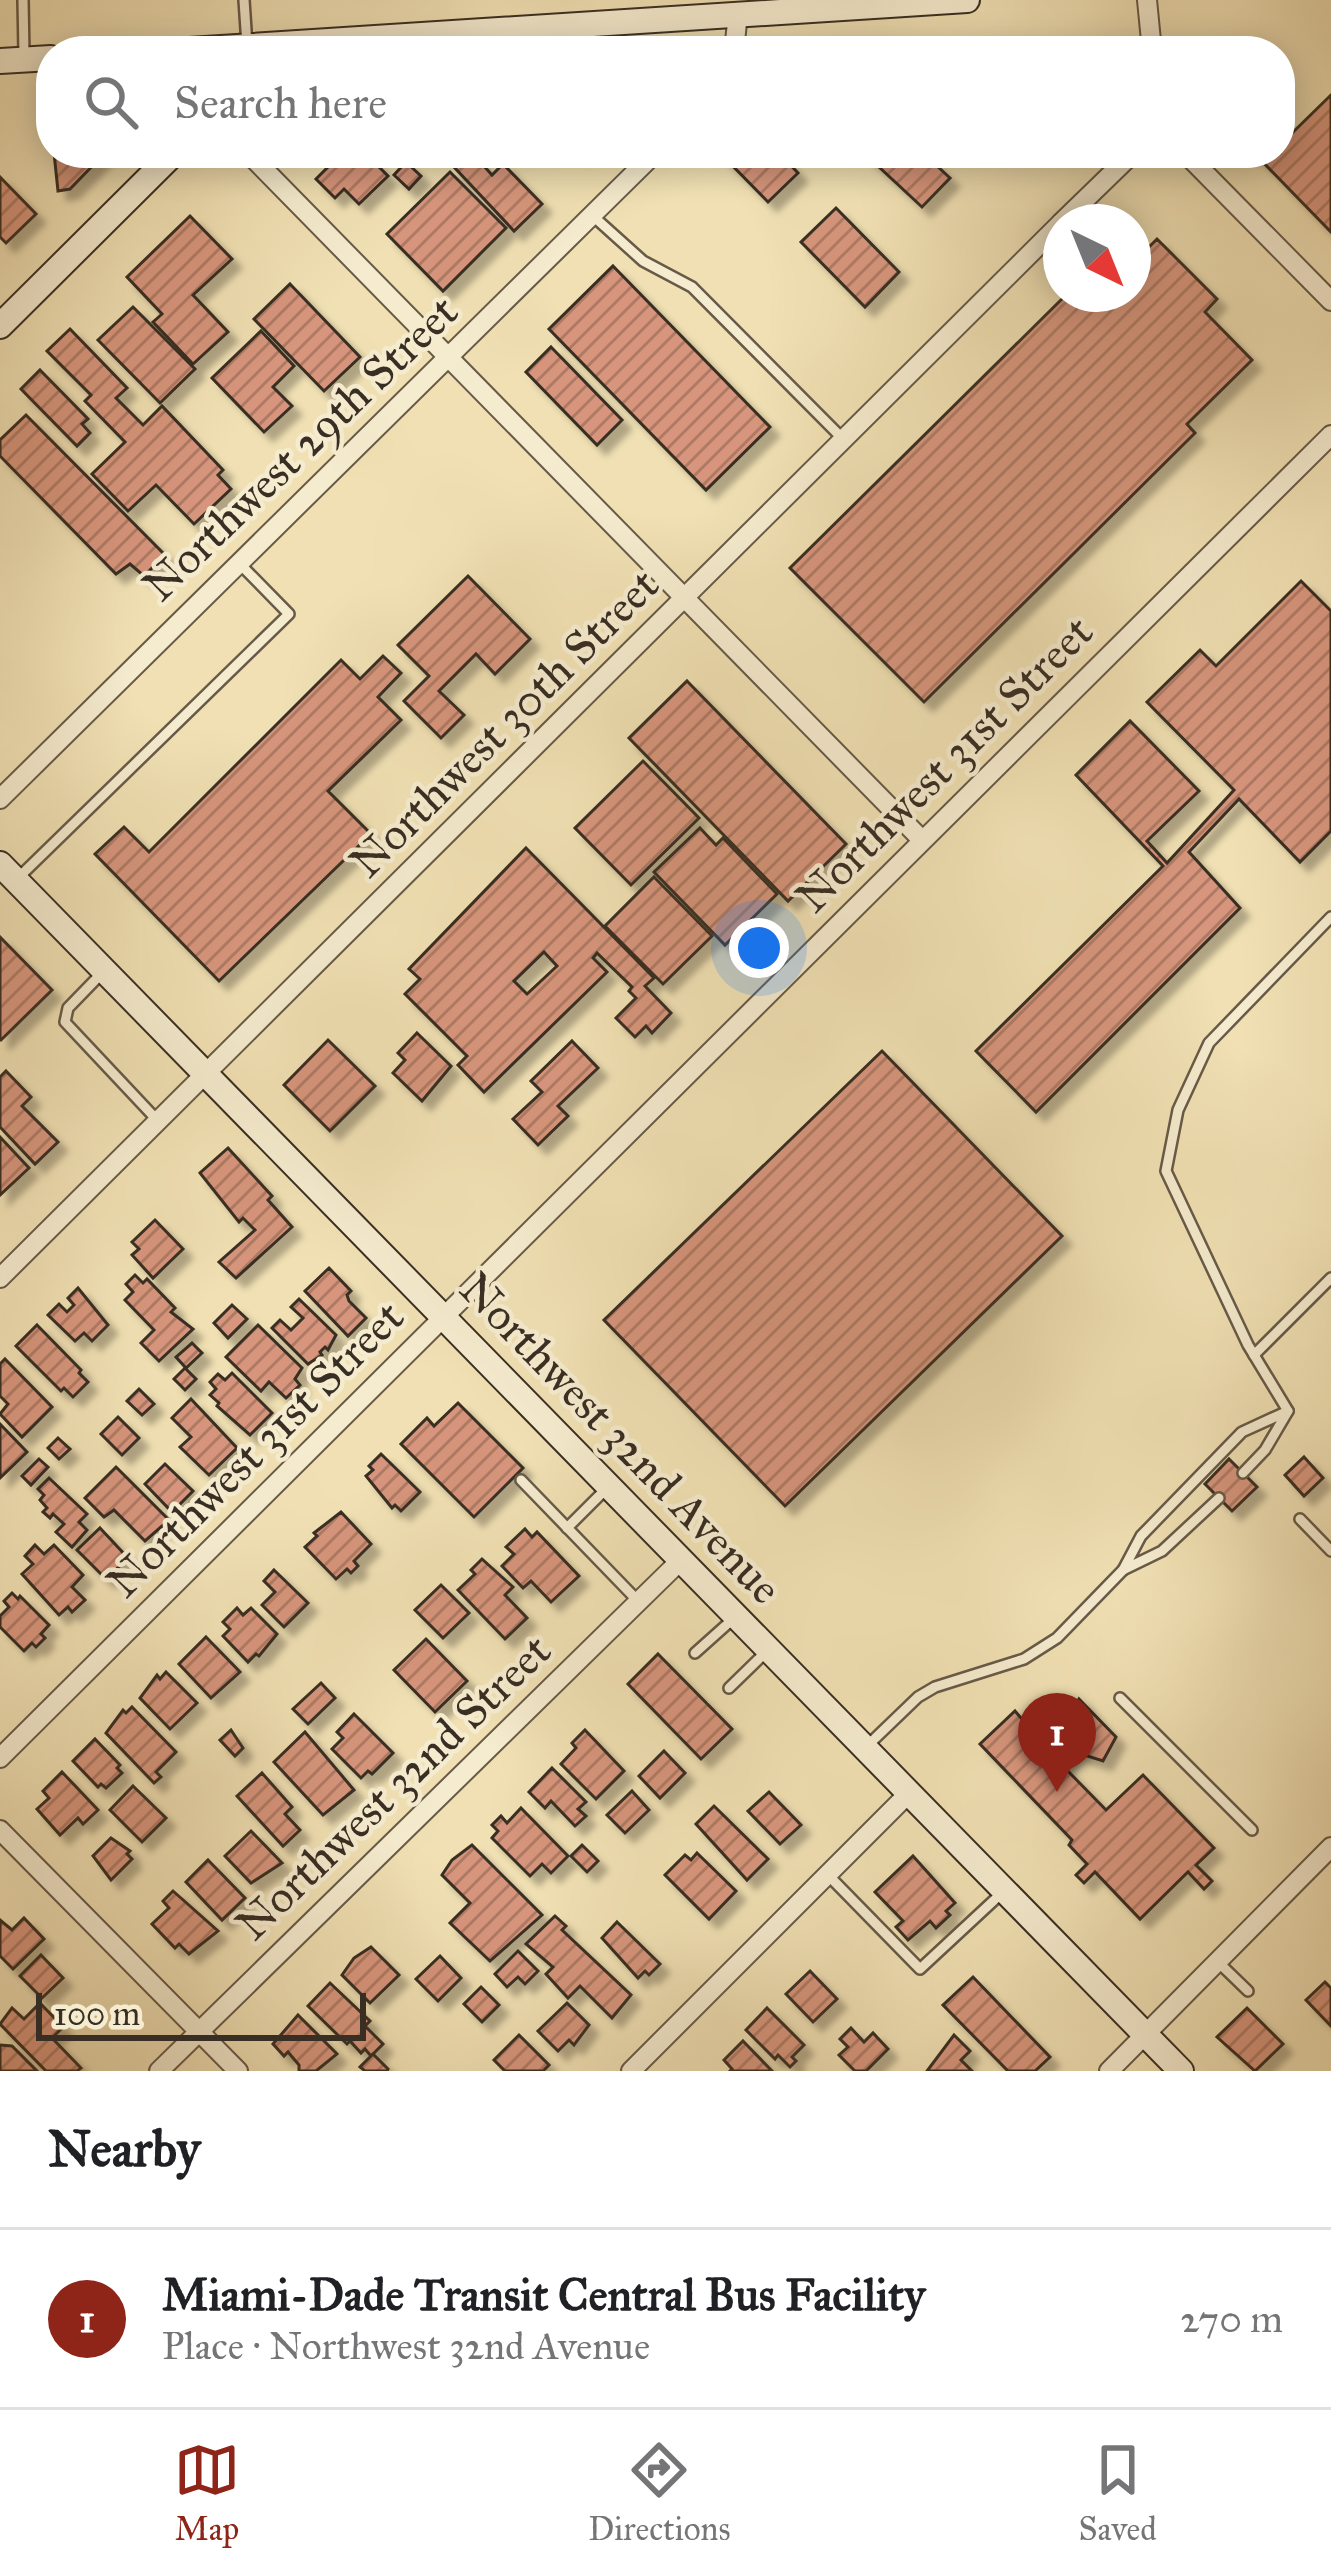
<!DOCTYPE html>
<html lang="en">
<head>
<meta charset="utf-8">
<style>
	body { margin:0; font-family:"IM FELL Great Primer",serif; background:#f6f6f6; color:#202124 }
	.compass { position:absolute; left:1043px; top:204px; width:108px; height:108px; border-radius:50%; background:#fff; box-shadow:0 6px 30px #0003; rotate:137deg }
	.scale { position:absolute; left:36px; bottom:30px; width:330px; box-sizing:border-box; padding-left:12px; border:6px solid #392e23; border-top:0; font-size:33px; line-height:42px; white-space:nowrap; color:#392e23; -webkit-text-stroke:9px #f5ebce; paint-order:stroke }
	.you { position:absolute; left:759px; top:948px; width:42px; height:42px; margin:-30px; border:9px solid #fff; border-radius:50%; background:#1a73e8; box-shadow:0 0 0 18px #1a73e833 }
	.badge { display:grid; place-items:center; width:78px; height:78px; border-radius:50%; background:#8f2418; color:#fff; font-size:39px; font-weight:700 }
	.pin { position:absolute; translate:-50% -99px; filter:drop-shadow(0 3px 6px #0008) }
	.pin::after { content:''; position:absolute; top:63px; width:42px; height:36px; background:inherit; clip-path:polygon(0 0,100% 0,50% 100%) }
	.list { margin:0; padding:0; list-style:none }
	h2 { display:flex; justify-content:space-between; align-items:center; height:156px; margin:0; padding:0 48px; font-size:51px }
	h2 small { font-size:39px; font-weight:400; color:#757577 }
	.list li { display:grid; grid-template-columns:78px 1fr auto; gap:36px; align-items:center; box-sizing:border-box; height:180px; padding:0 48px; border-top:3px solid #e0e0e0 }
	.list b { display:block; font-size:45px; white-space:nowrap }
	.list p { margin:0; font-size:39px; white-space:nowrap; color:#757577 }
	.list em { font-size:39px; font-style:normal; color:#757577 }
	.icon { flex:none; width:66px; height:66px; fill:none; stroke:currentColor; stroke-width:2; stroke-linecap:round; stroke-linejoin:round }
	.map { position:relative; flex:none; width:1331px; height:2071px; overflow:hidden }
	.search { position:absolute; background:#fff; box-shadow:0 6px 30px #0003; left:36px; right:36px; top:36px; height:132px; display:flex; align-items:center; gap:30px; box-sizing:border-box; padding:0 42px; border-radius:48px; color:#757577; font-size:45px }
	.sheet { height:336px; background:#fff }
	nav { display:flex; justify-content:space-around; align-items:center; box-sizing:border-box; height:168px; border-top:3px solid #e0e0e0; background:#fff; font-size:33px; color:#757577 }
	nav a { display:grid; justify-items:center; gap:6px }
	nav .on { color:#8f2418 }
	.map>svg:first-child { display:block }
</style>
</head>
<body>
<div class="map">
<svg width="1331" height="2071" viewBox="0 0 1331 2071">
	<defs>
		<pattern id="building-hatch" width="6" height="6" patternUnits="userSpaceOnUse" patternTransform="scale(3)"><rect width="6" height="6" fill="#d6957b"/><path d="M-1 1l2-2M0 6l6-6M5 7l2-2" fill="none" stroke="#af7a64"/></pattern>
		<filter id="shadow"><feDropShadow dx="9" dy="9" stdDeviation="3" flood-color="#0004"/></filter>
	</defs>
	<rect width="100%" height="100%" fill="#f0e0b3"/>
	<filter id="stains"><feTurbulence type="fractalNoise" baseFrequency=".00167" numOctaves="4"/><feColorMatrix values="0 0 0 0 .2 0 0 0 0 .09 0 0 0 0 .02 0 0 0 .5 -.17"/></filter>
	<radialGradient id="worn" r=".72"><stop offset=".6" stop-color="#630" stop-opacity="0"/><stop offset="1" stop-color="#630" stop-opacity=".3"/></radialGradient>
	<g fill="url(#building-hatch)" stroke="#392e23" stroke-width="3" fill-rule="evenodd" filter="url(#shadow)">
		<path d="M1331 95V232L1254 153H1280V135L1285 140Z"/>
		<path d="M54 153H104V154L70 189 58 191Z"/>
		<path d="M321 153H365L388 176 359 204 344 189 335 198 316 179 331 164Z"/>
		<path d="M720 153H779L798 173 768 202Z"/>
		<path d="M864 153H923L950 178 922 207Z"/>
		<path d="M475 156 492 175 503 164 542 204 514 231 454 167 453 163Z"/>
		<path d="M406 162 421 176 409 189 394 175Z"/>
		<path d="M450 172 506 228 443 291 387 234Z"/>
		<path d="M0 177 36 214 6 243 0 237Z"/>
		<path d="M836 208 899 272 865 307 801 242Z"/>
		<path d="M190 216 232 259 193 295 228 332 193 364 153 322 162 314 127 277Z"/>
		<path d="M1133 239 1145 251 1157 239 1217 299 1205 312 1252 360 1187 424 1195 433 924 702 790 568 1067 294H1133Z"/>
		<path d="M613 266 770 427 706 490 549 329Z"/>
		<path d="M290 284 360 357 324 391 254 319Z"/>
		<path d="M133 307 195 369 160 403 98 340Z"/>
		<path d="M70 329 127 388 116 398 143 425 162 406 223 470 218 475 231 489 194 524 156 485 128 511 92 474 125 442 85 401 91 395 47 351Z"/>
		<path d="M261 331 294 366 273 387 292 406 264 432 212 378Z"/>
		<path d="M551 347 622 420 597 445 526 372Z"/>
		<path d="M40 370 88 419 82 424 90 433 77 446 21 389Z"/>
		<path d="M26 415 165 555 144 576 130 564 116 574 0 456V440Z"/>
		<path d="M468 576 530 639 495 674 476 654 439 691 464 715 441 738 404 701 429 676 398 645Z"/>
		<path d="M1301 581 1331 611V831L1300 862 1239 799 1189 852 1240 908 1036 1112 976 1051 1163 866 1076 775 1130 721 1199 791 1147 841 1167 863 1234 790 1147 702 1200 650 1216 666Z"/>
		<path d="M383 656 401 673 378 697 401 720 328 791 371 834 219 981 95 854 124 827 149 852 341 660 360 679Z"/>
		<path d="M687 681 846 844 788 901 629 738Z"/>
		<path d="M643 761 699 818 631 885 575 828Z"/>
		<path d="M700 828 716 845 723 838 777 894 725 945 654 872Z"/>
		<path d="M526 848 654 978 645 986 671 1013 652 1033 646 1026 635 1037 616 1018 636 998 629 991 632 987 597 953 593 958 607 972 484 1092 458 1065 467 1056 405 994 420 979 409 969ZM544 952 557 966 527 994 514 981Z"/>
		<path d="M654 877 712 936 663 984 605 926Z"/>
		<path d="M0 937 52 990 1 1040 0 1039Z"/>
		<path d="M417 1033 451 1066 422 1101 393 1073 405 1060 398 1053Z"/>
		<path d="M328 1040 375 1086 330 1131 284 1085Z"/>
		<path d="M572 1041 598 1068 558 1106 568 1116 538 1145 513 1119 542 1092 531 1081Z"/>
		<path d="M882 1051 1062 1236 785 1506 604 1320Z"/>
		<path d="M6 1071 31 1097 22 1106 58 1142 35 1164 0 1127V1077Z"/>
		<path d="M0 1137 29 1168 0 1195Z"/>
		<path d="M228 1148 272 1196 268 1200 292 1227 236 1278 219 1262 255 1230 243 1218 239 1222 200 1173Z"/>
		<path d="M155 1220 183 1249 153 1278 132 1255 139 1249 132 1242Z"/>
		<path d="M329 1268 351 1291 347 1295 349 1301 366 1318 348 1336 305 1291Z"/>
		<path d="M135 1275 143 1283 147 1279 175 1308 171 1312 193 1329 159 1361 141 1343 154 1330 125 1300 133 1292 126 1284Z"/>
		<path d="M78 1288 108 1325 92 1341 84 1333 75 1341 48 1315 59 1304 67 1312 74 1305 68 1298Z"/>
		<path d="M299 1299 336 1335 328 1350 325 1347 320 1352 322 1355 308 1364 272 1328 280 1320 291 1330 303 1318 291 1307Z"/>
		<path d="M232 1305 247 1319 228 1338 214 1323Z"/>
		<path d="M37 1325 81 1370 79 1373 88 1382 73 1397 64 1388 61 1391 16 1346Z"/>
		<path d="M258 1325 302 1368 295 1379 300 1385 286 1398 269 1382 261 1391 226 1357Z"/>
		<path d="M192 1343 202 1353 186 1368 176 1357Z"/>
		<path d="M5 1359 52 1407 22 1437 0 1414 8 1404 0 1396V1364Z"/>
		<path d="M185 1368 196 1379 185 1390 174 1379Z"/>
		<path d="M232 1373 272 1413 250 1435 217 1406 219 1403 210 1395 216 1389 210 1382 218 1374 225 1380Z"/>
		<path d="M139 1389 154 1404 142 1415 127 1401Z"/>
		<path d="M191 1399 237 1448 209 1475 180 1447 191 1437 172 1418Z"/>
		<path d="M458 1403 523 1468 474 1517 401 1444 427 1418 434 1426Z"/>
		<path d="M118 1417 139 1438 122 1455 101 1434Z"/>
		<path d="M0 1424 27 1452 0 1478Z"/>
		<path d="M58 1438 70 1449 59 1459 48 1448Z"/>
		<path d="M381 1454 420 1492 401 1511 395 1505 392 1508 366 1476 373 1470 369 1466Z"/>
		<path d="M1304 1457 1323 1478 1304 1496 1285 1475Z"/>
		<path d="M39 1459 48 1467 31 1485 22 1476Z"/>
		<path d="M1229 1459 1257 1487 1232 1511 1205 1484Z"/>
		<path d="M165 1464 193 1491 172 1512 145 1484Z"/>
		<path d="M116 1467 169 1520 145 1541 114 1510 104 1517 85 1498Z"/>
		<path d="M49 1478 87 1514 79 1522 87 1530 72 1547 56 1532 64 1524 53 1514 50 1518 43 1512 47 1508 40 1500 44 1495 38 1489Z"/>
		<path d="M341 1512 371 1544 354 1561 358 1566 351 1573 347 1569 336 1579 305 1547 317 1536 314 1533Z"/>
		<path d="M100 1528 128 1558 106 1579 77 1550Z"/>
		<path d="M525 1529 532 1537 537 1532 579 1576 551 1602 531 1581 523 1588 502 1566 514 1554 506 1547Z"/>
		<path d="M35 1545 44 1554 54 1545 83 1575 72 1587 85 1600 72 1612 68 1607 59 1615 22 1574 33 1564 25 1556Z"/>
		<path d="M482 1559 513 1587 505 1595 527 1618 505 1639 458 1590 475 1574 471 1570Z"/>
		<path d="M274 1570 308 1603 284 1627 262 1605 275 1592 264 1581Z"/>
		<path d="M441 1585 469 1613 443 1638 415 1610Z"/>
		<path d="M12 1593 18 1599 20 1596 49 1625 41 1634 45 1638 36 1647 32 1643 24 1651 0 1627V1616L9 1607 4 1601Z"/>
		<path d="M237 1608 243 1615 251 1608 277 1634 259 1656 256 1654 248 1662 223 1636 230 1629 223 1622Z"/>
		<path d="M206 1637 240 1672 211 1698 179 1664Z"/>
		<path d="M426 1639 467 1681 435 1712 394 1670Z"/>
		<path d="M658 1654 732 1729 701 1759 628 1684Z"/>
		<path d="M166 1672 197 1703 170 1729 140 1698 157 1675 160 1679Z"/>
		<path d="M321 1683 335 1698 308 1724 293 1709Z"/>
		<path d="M1079 1699 1116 1737 1103 1761 1075 1752 1062 1765 1106 1810 1143 1775 1214 1848 1196 1865 1212 1881 1204 1889 1188 1872 1140 1919 1095 1872 1084 1883 1076 1875 1087 1864 1069 1845 1072 1840 980 1744 1015 1711 1049 1751Z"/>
		<path d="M132 1707 176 1752 156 1772 161 1777 154 1783 106 1733 123 1710 126 1713Z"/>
		<path d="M354 1714 393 1753 372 1774 368 1771 361 1778 332 1749 343 1738 337 1732Z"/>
		<path d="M231 1730 243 1748 235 1756 220 1740Z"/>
		<path d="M585 1730 624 1771 596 1799 561 1764 576 1748 572 1743Z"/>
		<path d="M305 1732 354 1790 323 1815 274 1762Z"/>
		<path d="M95 1739 120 1765 117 1768 122 1773 106 1788 101 1784 98 1787 73 1761Z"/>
		<path d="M664 1751 685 1773 660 1798 639 1776Z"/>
		<path d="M552 1768 586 1802 578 1809 586 1816 575 1826 551 1801 545 1808 529 1792Z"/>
		<path d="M62 1772 98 1810 83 1824 78 1818 60 1835 37 1809 49 1798 43 1791Z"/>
		<path d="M262 1773 292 1807 285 1814 300 1830 283 1846 237 1796Z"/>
		<path d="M133 1786 166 1818 142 1842 110 1810Z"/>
		<path d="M632 1791 649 1810 625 1833 607 1815Z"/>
		<path d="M769 1792 801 1825 780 1844 748 1811Z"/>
		<path d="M714 1806 768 1859 747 1880 696 1824Z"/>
		<path d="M521 1808 568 1856 551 1873 542 1864 530 1876 492 1838 498 1831 492 1825 501 1816 507 1823Z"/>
		<path d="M251 1831 282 1863 251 1883 225 1856Z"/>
		<path d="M111 1838 130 1851 127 1854 132 1859 111 1880 93 1856Z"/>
		<path d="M472 1845 542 1915 490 1961 450 1923 470 1903 442 1875 452 1860Z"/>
		<path d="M582 1845 598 1861 587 1872 571 1856Z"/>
		<path d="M697 1853 736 1891 709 1919 665 1875 685 1855 691 1860Z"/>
		<path d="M913 1856 955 1903 946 1911 950 1915 936 1928 930 1921 908 1940 896 1927 903 1921 875 1892Z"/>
		<path d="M208 1860 245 1898 222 1920 186 1882Z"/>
		<path d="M173 1891 218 1931 189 1954 179 1944 175 1948 152 1924 169 1908 163 1901Z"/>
		<path d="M555 1916 566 1926 562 1930 631 1995 612 2018 580 1986 568 1998 546 1974 553 1967 526 1944Z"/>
		<path d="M24 1918 44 1939 13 1969 0 1956V1920L12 1930Z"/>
		<path d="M617 1922 660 1964 649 1975 645 1971 638 1978 602 1938Z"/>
		<path d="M371 1947 399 1975 370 2003 342 1975 354 1958Z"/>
		<path d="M518 1951 538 1971 525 1984 518 1977 507 1987 495 1974Z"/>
		<path d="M41 1955 63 1978 42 1998 20 1976Z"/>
		<path d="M440 1956 461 1978 438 2001 416 1979Z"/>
		<path d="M810 1971 837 1999 813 2022 786 1994Z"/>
		<path d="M973 1977 1050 2057 1035 2071H1008L943 2005Z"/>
		<path d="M1325 1982 1331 1988V2026L1306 2000Z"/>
		<path d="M330 1983 370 2021 365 2026 383 2044 371 2056 365 2049 361 2053 350 2041 347 2044 308 2006Z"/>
		<path d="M481 1987 499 2005 482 2022 464 2004Z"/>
		<path d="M40 2003 63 2027 52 2038 81 2068 77 2071H46L0 2024 12 2008 24 2019Z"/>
		<path d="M567 2003 589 2025 574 2045 569 2040 558 2051 538 2031Z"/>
		<path d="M767 2008 804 2045 792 2057 796 2061 790 2067 778 2055 775 2059 746 2030Z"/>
		<path d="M1247 2008 1283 2044 1255 2071 1217 2037Z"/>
		<path d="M298 2015 337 2054 316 2071H299V2065L288 2052 284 2056 273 2044Z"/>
		<path d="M851 2028 864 2042 873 2033 888 2049 866 2071H855L839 2055 848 2047 840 2039Z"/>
		<path d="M519 2035 549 2065 543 2071H505L494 2060Z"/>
		<path d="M954 2035 970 2051 961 2060 972 2071H927Z"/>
		<path d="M743 2041 772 2071H730L732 2069 724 2060Z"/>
		<path d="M0 2045 12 2046 37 2071H0Z"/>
		<path d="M373 2054 388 2069 387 2071H365L360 2067Z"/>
	</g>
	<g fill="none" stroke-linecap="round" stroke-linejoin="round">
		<defs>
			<g id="lane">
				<path d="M23 0 24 54"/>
				<path d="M244 0 247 45"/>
				<path d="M593 216 643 261 692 287 844 440"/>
				<path d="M16 880 289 614 240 564"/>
				<path d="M101 974 68 1008 65 1022 158 1121"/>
				<path d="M1254 1355 1331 1278"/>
				<path d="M1288 1411 1248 1345 1166 1171 1178 1110 1209 1043 1331 917"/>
				<path d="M521 1480 638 1601"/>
				<path d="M1219 1498 1162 1551 1123 1570 1141 1536 1242 1432 1288 1411 1265 1450 1243 1473"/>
				<path d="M1300 1519 1331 1551"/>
				<path d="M567 1528 605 1490"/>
				<path d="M695 1653 733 1619"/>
				<path d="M729 1688 768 1650"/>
				<path d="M1120 1698 1252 1830"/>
				<path d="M865 1748 918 1697 935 1687 1024 1659 1057 1638 1123 1570"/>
				<path d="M828 1875 920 1969 1004 1891"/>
				<path d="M1216 1960 1248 1991"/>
			</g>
			<g id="street">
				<path d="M1147 0 1152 51"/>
				<path d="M734 51 738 13"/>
				<path d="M248 153 922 840"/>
				<path d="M1185 153 1331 301"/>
				<path d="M1062 222 1133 153"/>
				<path d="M0 799 655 153"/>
				<path d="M0 1278 1061 223"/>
				<path d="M0 1758 1331 435"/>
				<path d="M0 1830 238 2071"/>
				<path d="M159 2071 681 1560"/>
				<path d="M631 2071 909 1793"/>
				<path d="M1109 2071 1331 1847"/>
			</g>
			<g id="secondary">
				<path d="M173 51 967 0"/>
				<path d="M0 61 51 58"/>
				<path d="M0 326 174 153"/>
				<path d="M0 864 1181 2071"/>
			</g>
		</defs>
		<use href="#lane" stroke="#675a47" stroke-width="14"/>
		<use href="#street" stroke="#675a47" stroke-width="22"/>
		<use href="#secondary" stroke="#392e23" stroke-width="28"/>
		<use href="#lane" stroke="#f5ebce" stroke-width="9"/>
		<use href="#street" stroke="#f5ebce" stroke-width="18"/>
		<use href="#secondary" stroke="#f5ebce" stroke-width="24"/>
	</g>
	<g text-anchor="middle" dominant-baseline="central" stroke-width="9" stroke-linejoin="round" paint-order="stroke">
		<g font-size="45" fill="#392e23" stroke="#f5ebce">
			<text transform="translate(300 448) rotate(-44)">Northwest 29th Street</text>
			<text transform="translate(504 723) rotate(-45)">Northwest 30th Street</text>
			<text transform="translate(944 764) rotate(-45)">Northwest 31st Street</text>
			<text transform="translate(621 1438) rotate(46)">Northwest 32nd Avenue</text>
			<text transform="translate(255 1449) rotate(-45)">Northwest 31st Street</text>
			<text transform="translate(393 1787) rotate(-44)">Northwest 32nd Street</text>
		</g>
	</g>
	<rect width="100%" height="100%" filter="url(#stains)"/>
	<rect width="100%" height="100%" fill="url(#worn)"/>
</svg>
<svg class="compass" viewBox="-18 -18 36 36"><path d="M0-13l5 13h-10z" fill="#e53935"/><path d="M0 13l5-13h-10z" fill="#757577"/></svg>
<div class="scale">100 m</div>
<div class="you"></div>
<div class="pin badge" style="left:1057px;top:1792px">1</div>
<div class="search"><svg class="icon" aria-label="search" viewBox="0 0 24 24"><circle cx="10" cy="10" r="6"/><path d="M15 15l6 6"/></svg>Search here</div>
</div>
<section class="sheet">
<h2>Nearby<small></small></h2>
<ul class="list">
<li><span class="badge">1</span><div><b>Miami-Dade Transit Central Bus Facility</b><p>Place · Northwest 32nd Avenue</p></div><em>270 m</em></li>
</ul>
</section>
<nav>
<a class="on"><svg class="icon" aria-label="map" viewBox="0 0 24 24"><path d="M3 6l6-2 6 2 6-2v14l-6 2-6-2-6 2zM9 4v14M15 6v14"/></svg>Map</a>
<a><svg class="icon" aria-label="directions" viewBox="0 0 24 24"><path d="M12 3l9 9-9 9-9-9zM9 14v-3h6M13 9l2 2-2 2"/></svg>Directions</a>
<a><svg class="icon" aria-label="saved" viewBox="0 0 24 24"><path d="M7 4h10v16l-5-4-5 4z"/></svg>Saved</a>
</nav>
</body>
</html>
